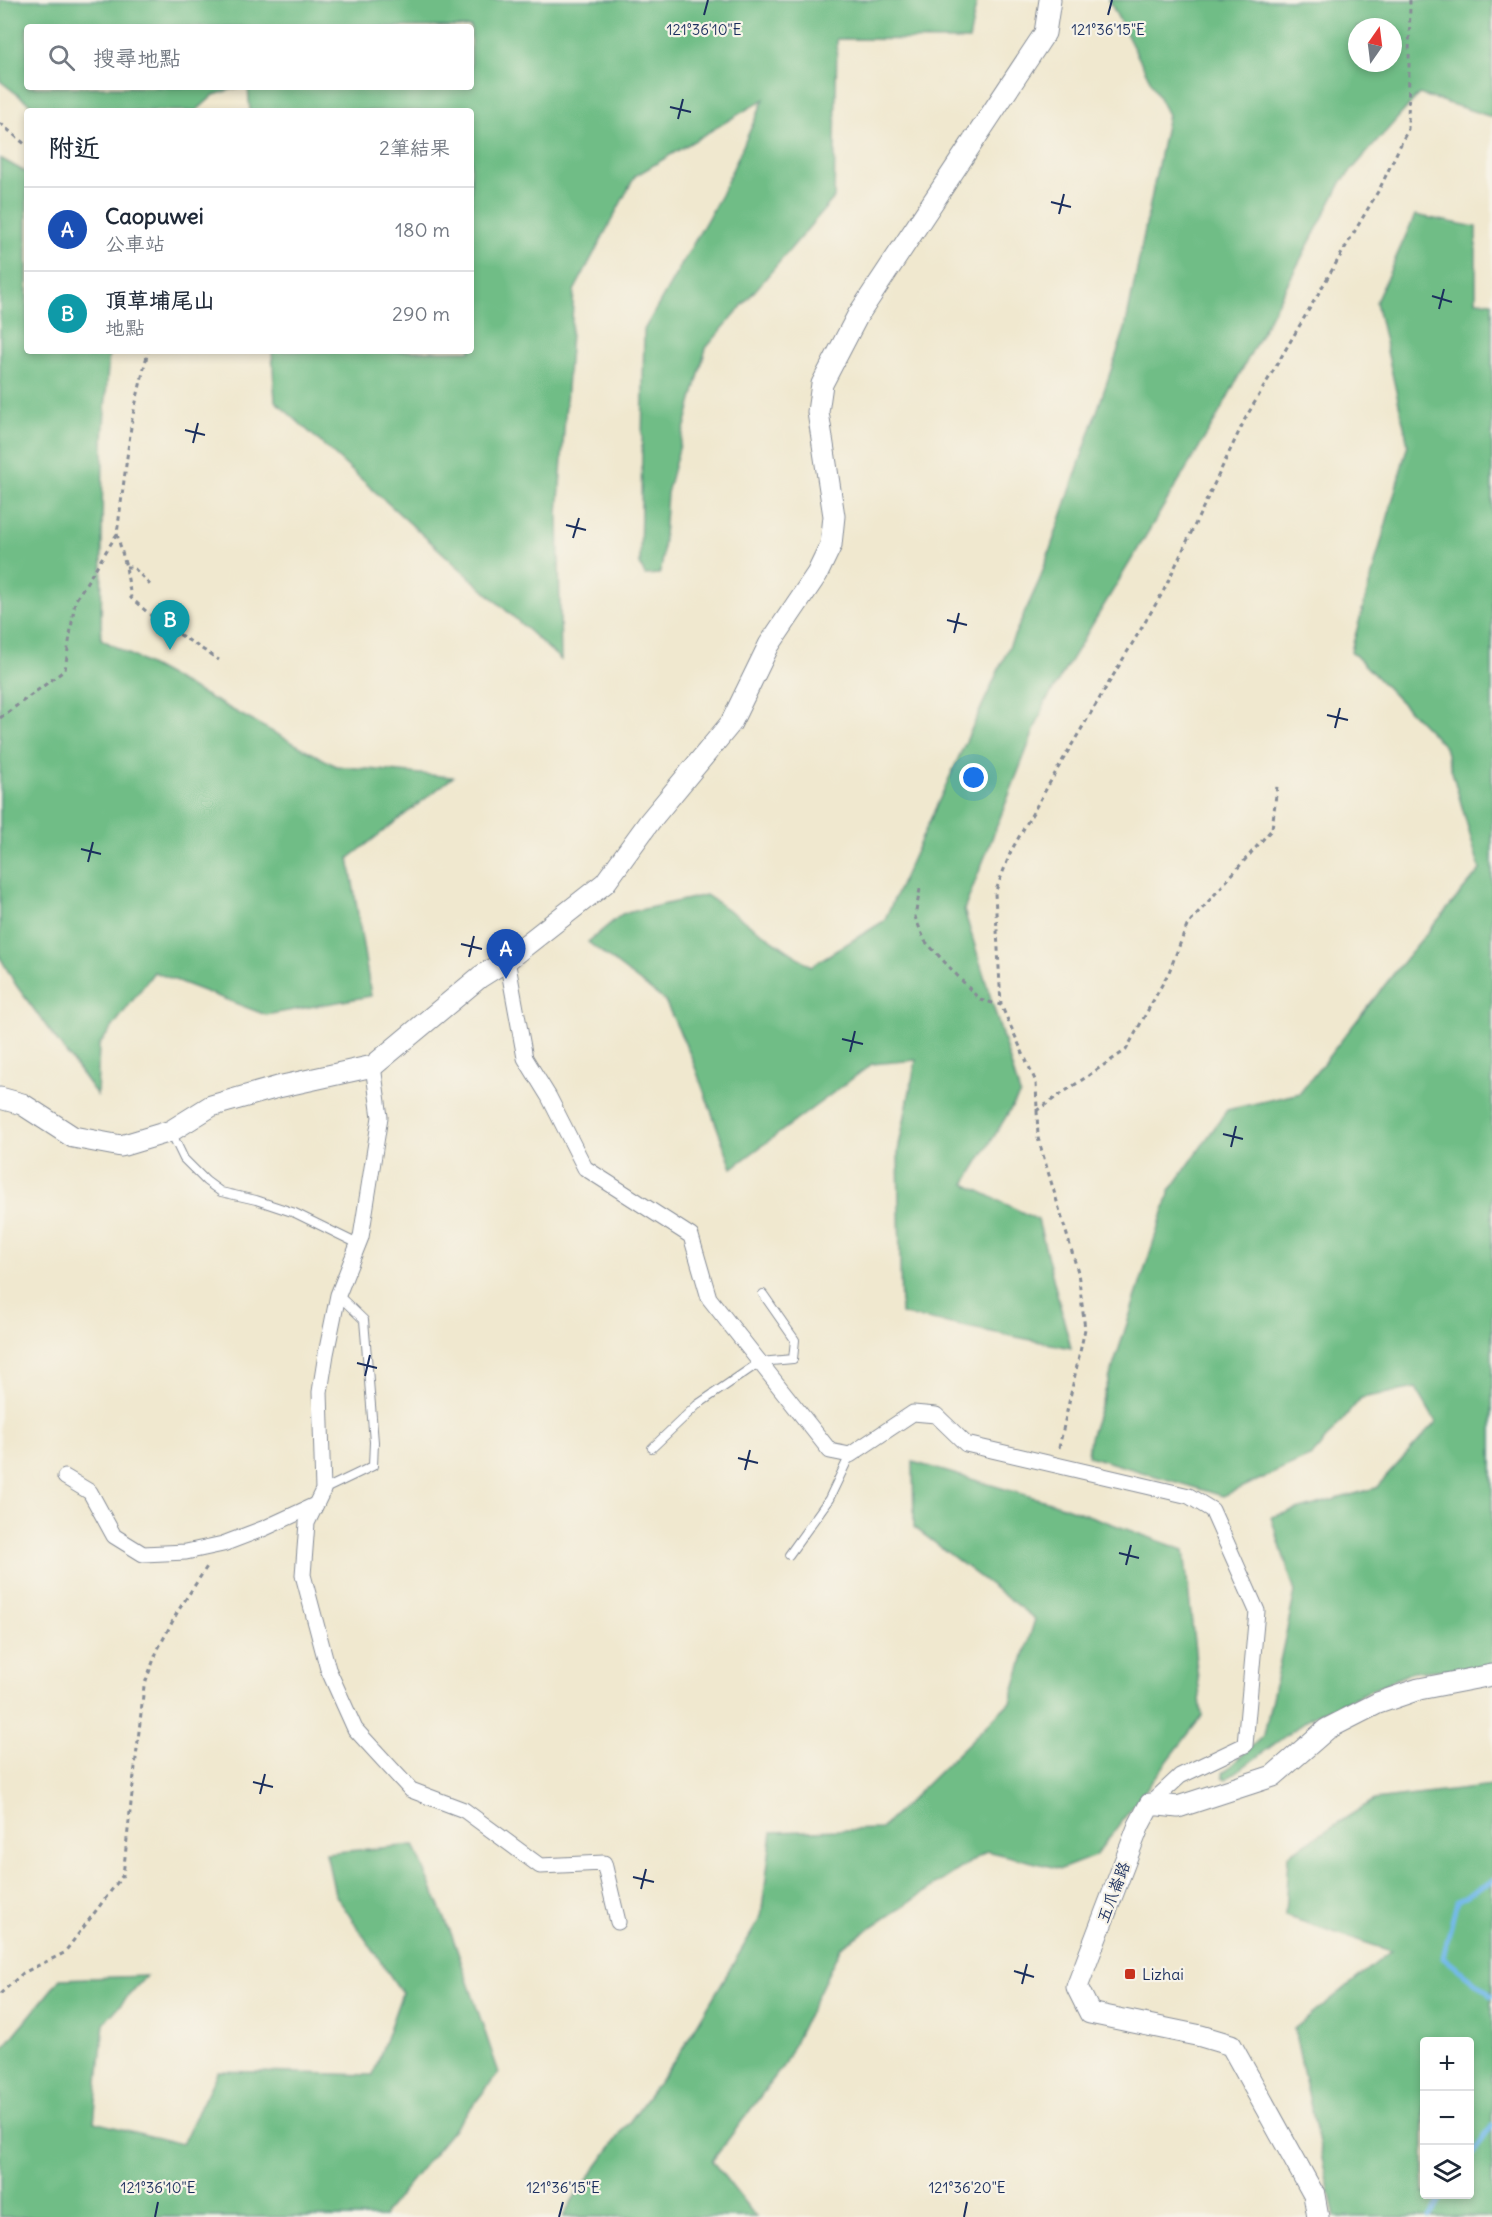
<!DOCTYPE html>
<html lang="zh-TW">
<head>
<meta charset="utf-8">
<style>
	body { margin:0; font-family:Delius,"LXGW WenKai TC",sans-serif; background:#f2f2f3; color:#1f2937 }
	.controls { position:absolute; right:18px; bottom:18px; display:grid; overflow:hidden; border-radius:6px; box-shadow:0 3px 9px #0003 }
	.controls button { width:54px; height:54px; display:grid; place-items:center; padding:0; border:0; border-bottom:2px solid #e0e1e3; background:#fff; color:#1f2937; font:30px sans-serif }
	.compass { position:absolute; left:1348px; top:18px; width:54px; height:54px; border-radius:50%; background:#fff; box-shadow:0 3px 9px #0003; rotate:14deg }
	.you { position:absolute; left:974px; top:778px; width:21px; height:21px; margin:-15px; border:4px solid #fff; border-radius:50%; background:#1a73e8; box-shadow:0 0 0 9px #1a73e833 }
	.badge { display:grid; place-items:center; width:39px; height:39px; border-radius:50%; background:#c8321e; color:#fff; font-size:20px; font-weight:700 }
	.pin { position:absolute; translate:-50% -50px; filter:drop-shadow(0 2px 3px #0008) }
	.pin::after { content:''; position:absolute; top:32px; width:21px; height:18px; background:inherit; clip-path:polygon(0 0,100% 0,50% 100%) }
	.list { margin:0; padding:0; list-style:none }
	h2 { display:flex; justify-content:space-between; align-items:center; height:78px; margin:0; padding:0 24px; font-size:26px }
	h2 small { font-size:20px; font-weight:400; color:#747a83 }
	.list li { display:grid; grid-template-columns:39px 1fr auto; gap:18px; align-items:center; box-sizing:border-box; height:84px; padding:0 24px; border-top:2px solid #e0e1e3 }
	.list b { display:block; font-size:22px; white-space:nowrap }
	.list p { margin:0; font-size:20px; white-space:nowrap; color:#747a83 }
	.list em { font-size:20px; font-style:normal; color:#747a83 }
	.icon { flex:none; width:33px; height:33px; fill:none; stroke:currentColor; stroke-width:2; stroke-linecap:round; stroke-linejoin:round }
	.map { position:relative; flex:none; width:1492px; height:2217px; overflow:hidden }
	.search { position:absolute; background:#fff; box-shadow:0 3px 9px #0003; left:24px; top:24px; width:450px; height:66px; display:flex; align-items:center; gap:15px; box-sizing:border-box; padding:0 21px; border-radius:6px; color:#747a83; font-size:22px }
	.panel { position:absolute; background:#fff; box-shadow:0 3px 9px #0003; left:24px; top:108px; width:450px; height:246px; border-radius:6px }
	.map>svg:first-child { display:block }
</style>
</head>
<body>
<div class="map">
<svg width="1492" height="2217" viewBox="0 0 1492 2217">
	<rect width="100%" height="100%" fill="#f7f3e8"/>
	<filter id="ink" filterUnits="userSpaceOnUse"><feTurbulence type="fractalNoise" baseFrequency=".0167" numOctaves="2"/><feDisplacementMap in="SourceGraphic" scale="12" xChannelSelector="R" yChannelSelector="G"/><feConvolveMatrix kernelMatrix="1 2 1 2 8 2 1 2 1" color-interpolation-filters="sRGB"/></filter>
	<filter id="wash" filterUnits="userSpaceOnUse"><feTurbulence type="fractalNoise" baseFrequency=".008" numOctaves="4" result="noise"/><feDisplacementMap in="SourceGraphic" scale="24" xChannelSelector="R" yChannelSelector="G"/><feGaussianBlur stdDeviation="1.35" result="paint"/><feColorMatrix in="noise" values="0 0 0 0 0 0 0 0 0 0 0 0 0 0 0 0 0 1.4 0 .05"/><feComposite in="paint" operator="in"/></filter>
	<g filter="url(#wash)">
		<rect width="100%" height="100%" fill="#f0e8cf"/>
		<g fill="#6fbd86" stroke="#457672" stroke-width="1.5" fill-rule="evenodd">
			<path d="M0 0H977L969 40 837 39 834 198 706 348 667 493 662 565 659 574 645 575 640 564 644 330 721 195 764 99 635 176 574 291 558 514 561 660 275 401 272 351H471V111H250L248 87H471V27H27V87H239L214 95 196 111H39L0 81Z"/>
			<path d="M1109 0H1492V117L1419 94 1342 181 1215 421 1045 703 964 910 1020 1094 965 1184 1038 1220 1071 1348 901 1314 898 1151 916 1060 872 1064 732 1168 691 1056 665 1001 588 942 622 914 706 895 811 966 884 921 1040 579 1125 329 1168 115ZM1357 27H1393V63H1357Z"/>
			<path d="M0 158 27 173V351H109L103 440 101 639 336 766 453 777 349 858 371 996 266 1015 154 972 99 1045 97 1095 16 985 0 957Z"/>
			<path d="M1415 215 1476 227V301L1492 302V1666L1412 1672 1311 1717 1227 1779 1224 1778 1223 1773 1264 1735 1295 1592 1271 1517 1376 1488 1436 1422 1416 1388 1361 1398 1312 1456 1223 1496 1088 1456 1090 1438 1170 1191 1227 1110 1300 1093 1406 958 1480 870 1445 747 1351 651 1408 444 1376 302Z"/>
			<path d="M913 1462 1060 1505 1184 1550 1202 1716 1095 1856 1061 1869 987 1851 841 1947 783 2066 712 2161 756 2217H563L573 2199 682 2050 761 1917 772 1832 881 1829 1010 1702 1035 1619 914 1527Z"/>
			<path d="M1492 1786V2217H1335L1294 2029 1391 1951 1285 1916 1288 1855 1374 1800ZM1424 2042H1470V2194H1424Z"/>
			<path d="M414 1845 453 1938 499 2073 386 2212 385 2217H0V2052L60 1979 146 1976 104 2023 94 2122 182 2144 218 2071 373 2075 402 1993 335 1894 326 1853Z"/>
		</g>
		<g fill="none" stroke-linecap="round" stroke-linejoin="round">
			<g stroke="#73baea" stroke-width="5">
				<path d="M1492 1881 1457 1901 1443 1957 1492 1996"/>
				<path d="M1470 2158 1492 2126"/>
				<path d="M1429 2217 1444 2194"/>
			</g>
		</g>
	</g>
	<g filter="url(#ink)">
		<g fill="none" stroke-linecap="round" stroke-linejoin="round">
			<defs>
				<g id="lane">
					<path d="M171 1132 184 1159 206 1181 221 1192 256 1200 295 1213 358 1244"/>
					<path d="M652 1448 697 1405 760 1362 793 1359 795 1340 763 1294"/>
					<path d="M323 1490 373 1466 374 1442 364 1320 338 1295"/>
					<path d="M789 1555 829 1499 850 1455"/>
				</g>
				<g id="street">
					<path d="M507 960 525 1058 549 1097 585 1168 691 1236 709 1298 830 1451 850 1455 913 1413 936 1415 966 1444 1189 1496 1212 1510 1257 1611 1245 1745 1180 1776 1150 1804"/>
					<path d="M373 1066 380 1117 361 1237 338 1295 326 1354 320 1392 323 1490 307 1523 303 1575 328 1669 355 1729 411 1790 464 1810 540 1866 604 1863 618 1922"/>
					<path d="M65 1477 90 1492 114 1536 143 1554 186 1552 223 1544 265 1528 315 1505"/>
				</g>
				<g id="secondary">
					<path d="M0 1098 22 1104 73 1137 121 1146 171 1131 211 1106 278 1087 373 1066 480 977 507 960 605 883 650 821 731 723 769 645 817 574 831 545 834 516 818 412 822 384 858 315 1045 33 1050 0"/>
					<path d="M1318 2217 1314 2195 1231 2045 1201 2036 1090 2013 1077 1987 1139 1825 1150 1804 1178 1807 1273 1776 1327 1729 1378 1703 1419 1689 1492 1675"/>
				</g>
			</defs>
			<use href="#lane" stroke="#868c96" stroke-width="10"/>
			<use href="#street" stroke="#868c96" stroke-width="17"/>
			<use href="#secondary" stroke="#868c96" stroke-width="23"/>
			<g stroke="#868c96" stroke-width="3" stroke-dasharray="4.5 4.5" stroke-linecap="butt">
				<path d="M0 123 27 146"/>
				<path d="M117 534 126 567 131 598 154 618 219 660"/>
				<path d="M126 567H133L152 587"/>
				<path d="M0 718 65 670 75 601 117 534 132 419 148 351"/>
				<path d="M920 889 915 917 925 941 980 1000 1001 1005"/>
				<path d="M1036 1111 1126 1050 1169 972 1187 926 1272 829 1277 786"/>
				<path d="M1059 1448 1085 1329 1078 1272 1038 1138 1036 1082 1001 1005 995 893 1011 851 1061 763 1163 592 1245 419 1380 188 1408 129 1410 0"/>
				<path d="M0 1994 23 1973 64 1953 123 1875 144 1686 157 1651 178 1611 208 1565"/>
			</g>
			<use href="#lane" stroke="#fff" stroke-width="8"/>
			<use href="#street" stroke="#fff" stroke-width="15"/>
			<use href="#secondary" stroke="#fff" stroke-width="21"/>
		</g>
	</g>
	<path fill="none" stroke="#1b2f5e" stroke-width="2" d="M704 15 708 0M1108 15 1112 0M670 107 691 112M678 119 683 99M1051 202 1071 207M1059 214 1064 194M1432 296 1452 302M1439 309 1444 289M185 430 205 435M193 443 198 423M566 525 586 530M573 538 579 518M947 620 967 625M954 633 959 613M1327 715 1348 720M1335 728 1340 708M81 849 101 854M88 862 93 842M461 944 482 949M469 957 474 936M842 1039 863 1044M850 1052 855 1031M1223 1134 1243 1139M1231 1147 1236 1126M357 1363 377 1368M365 1376 370 1355M738 1458 758 1463M745 1470 750 1450M1119 1553 1139 1558M1126 1565 1131 1545M253 1782 273 1787M260 1794 265 1774M633 1877 654 1882M641 1889 646 1869M1014 1971 1034 1977M1022 1984 1027 1964M155 2217 158 2202M559 2217 563 2202M964 2217 967 2202"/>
	<rect fill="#c8321e" stroke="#f7f3e8" stroke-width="2" x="1124" y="1968" width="12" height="12" rx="3"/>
	<g text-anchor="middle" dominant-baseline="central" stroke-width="4.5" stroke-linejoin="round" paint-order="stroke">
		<g font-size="16" fill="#1b2f5e" stroke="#f7f3e8">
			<text transform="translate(1113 1892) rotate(-69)">五爪崙路</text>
		</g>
		<g font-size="16" fill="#1b2f5e" stroke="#f7f3e8" text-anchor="start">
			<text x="1142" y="1974">Lizhai</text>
		</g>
	</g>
	<g font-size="15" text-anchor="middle" fill="#1b2f5e" stroke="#f7f3e8" stroke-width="4.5" stroke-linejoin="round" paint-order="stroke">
		<text x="704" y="35">121°36'10"E</text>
		<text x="1108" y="35">121°36'15"E</text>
		<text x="158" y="2193">121°36'10"E</text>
		<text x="563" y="2193">121°36'15"E</text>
		<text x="967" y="2193">121°36'20"E</text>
	</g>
</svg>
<div class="controls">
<button>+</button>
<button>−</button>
<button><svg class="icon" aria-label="layers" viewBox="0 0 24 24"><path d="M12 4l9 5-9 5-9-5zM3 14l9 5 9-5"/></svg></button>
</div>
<svg class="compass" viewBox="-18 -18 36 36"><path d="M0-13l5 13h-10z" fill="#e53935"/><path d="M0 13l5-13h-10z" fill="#747a83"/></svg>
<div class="you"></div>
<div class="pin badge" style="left:506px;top:979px;background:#1a4fb4">A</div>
<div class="pin badge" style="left:170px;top:650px;background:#0f9aa8">B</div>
<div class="search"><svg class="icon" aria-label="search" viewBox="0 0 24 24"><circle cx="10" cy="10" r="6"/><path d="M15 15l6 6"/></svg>搜尋地點</div>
<section class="panel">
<h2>附近<small>2筆結果</small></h2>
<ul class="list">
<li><span class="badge" style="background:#1a4fb4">A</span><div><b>Caopuwei</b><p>公車站</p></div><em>180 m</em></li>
<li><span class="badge" style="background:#0f9aa8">B</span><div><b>頂草埔尾山</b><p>地點</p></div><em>290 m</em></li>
</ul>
</section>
</div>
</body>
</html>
